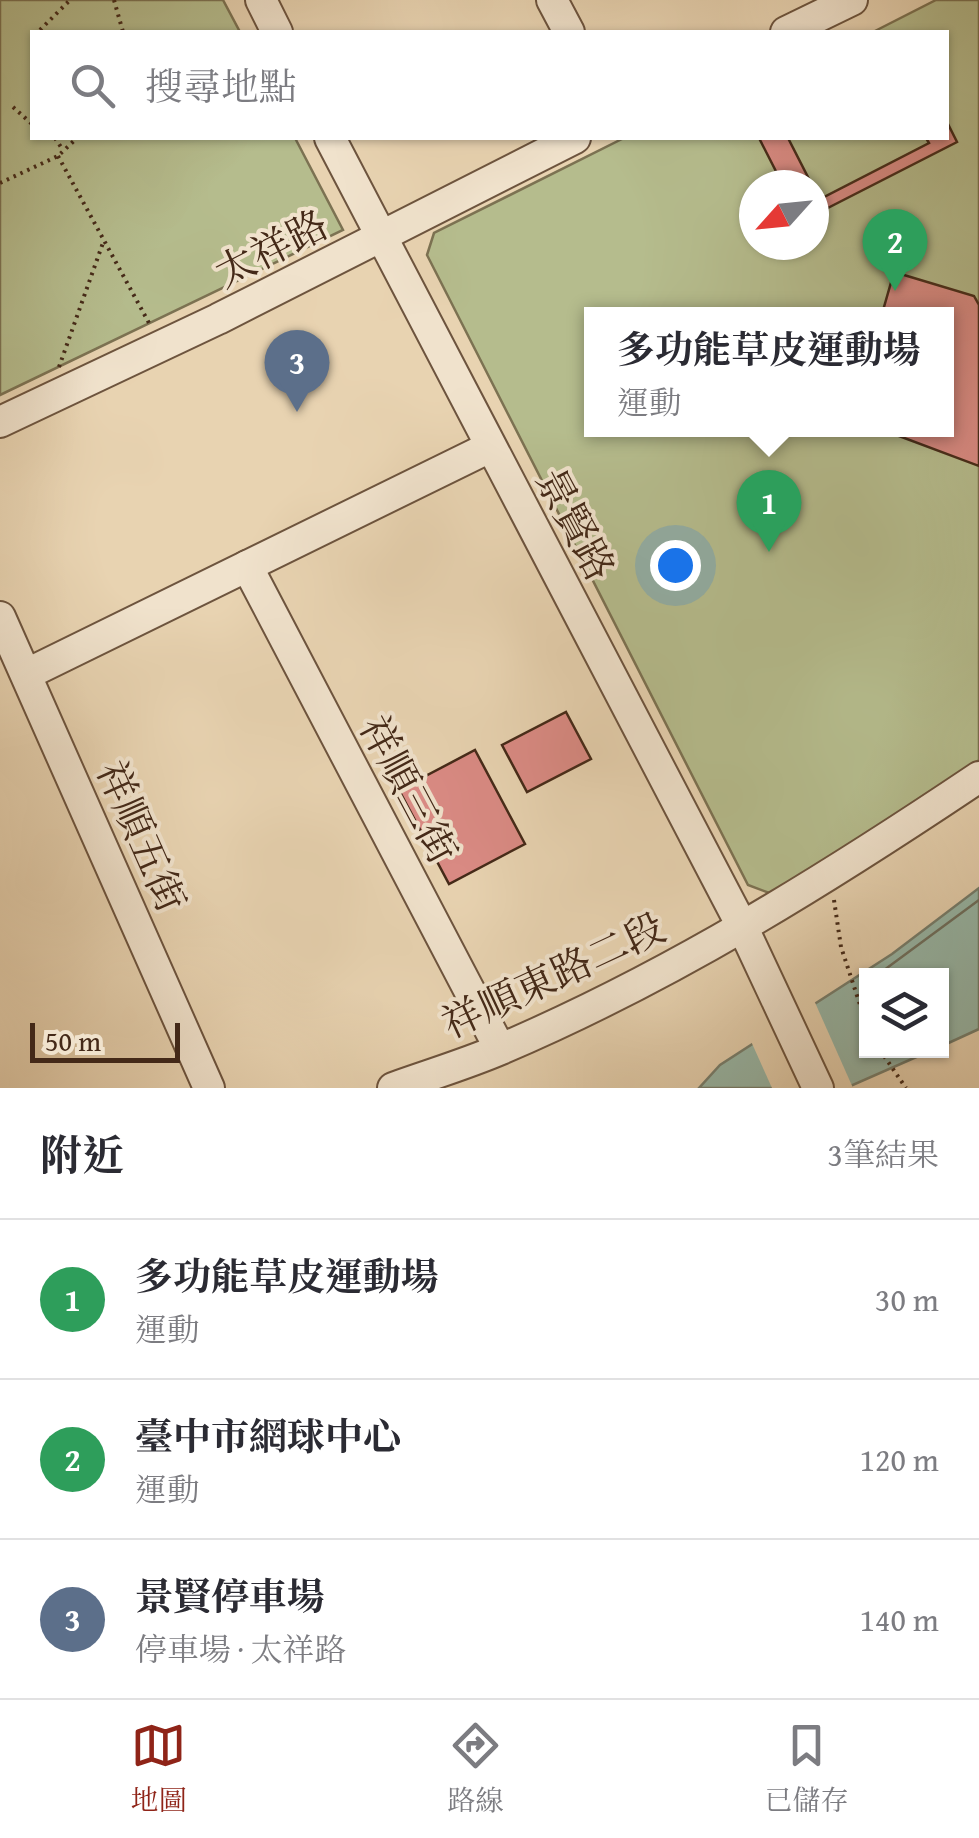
<!DOCTYPE html>
<html lang="zh-TW">
<head>
<meta charset="utf-8">
<style>
	body { margin:0; font-family:"Gentium Book Plus","Noto Serif TC",serif; background:#f2f2f3; color:#2b2b33 }
	.controls { position:absolute; right:30px; bottom:30px; display:grid; overflow:hidden; border-radius:0px; box-shadow:0 2px 8px #0004 }
	.controls button { width:90px; height:90px; display:grid; place-items:center; padding:0; border:0; border-bottom:2px solid #e1e1e2; background:#fff; color:#2b2b33; font:50px sans-serif }
	.compass { position:absolute; left:739px; top:170px; width:90px; height:90px; border-radius:50%; background:#fff; box-shadow:0 2px 8px #0004; rotate:243deg }
	.scale { position:absolute; left:30px; bottom:25px; width:150px; box-sizing:border-box; padding-left:10px; border:5px solid #442918; border-top:0; font-size:28px; line-height:35px; white-space:nowrap; color:#442918; -webkit-text-stroke:8px #f0e2cc; paint-order:stroke }
	.you { position:absolute; left:675px; top:565px; width:35px; height:35px; margin:-25px; border:8px solid #fff; border-radius:50%; background:#1a73e8; box-shadow:0 0 0 15px #1a73e833 }
	.badge { display:grid; place-items:center; width:65px; height:65px; border-radius:50%; background:#8f2418; color:#fff; font-size:32px; font-weight:700 }
	.pin { position:absolute; translate:-50% -82px; filter:drop-shadow(0 2px 5px #0008) }
	.pin::after { content:''; position:absolute; top:52px; width:35px; height:30px; background:inherit; clip-path:polygon(0 0,100% 0,50% 100%) }
	.popup { position:absolute; left:584px; top:307px; width:370px; height:130px; box-sizing:border-box; display:grid; place-content:center; border-radius:0px; background:#fff; filter:drop-shadow(0 2px 8px #0005); font-size:32px; white-space:nowrap; color:#7c7c81 }
	.popup b { font-size:38px; color:#2b2b33 }
	.popup::after { content:''; position:absolute; left:50%; top:100%; margin-left:-20px; border:20px solid transparent; border-top-color:#fff }
	.list { margin:0; padding:0; list-style:none }
	h2 { display:flex; justify-content:space-between; align-items:center; height:130px; margin:0; padding:0 40px; font-size:42px }
	h2 small { font-size:32px; font-weight:400; color:#7c7c81 }
	.list li { display:grid; grid-template-columns:65px 1fr auto; gap:30px; align-items:center; box-sizing:border-box; height:160px; padding:0 40px; border-top:2px solid #e1e1e2 }
	.list b { display:block; font-size:38px; white-space:nowrap }
	.list p { margin:0; font-size:32px; white-space:nowrap; color:#7c7c81 }
	.list em { font-size:32px; font-style:normal; color:#7c7c81 }
	.icon { flex:none; width:55px; height:55px; fill:none; stroke:currentColor; stroke-width:2; stroke-linecap:round; stroke-linejoin:round }
	.map { position:relative; flex:none; width:979px; height:1088px; overflow:hidden }
	.search { position:absolute; background:#fff; box-shadow:0 2px 8px #0004; left:30px; right:30px; top:30px; height:110px; display:flex; align-items:center; gap:25px; box-sizing:border-box; padding:0 35px; border-radius:0px; color:#7c7c81; font-size:38px }
	.sheet { height:610px; background:#fff }
	nav { display:flex; justify-content:space-around; align-items:center; box-sizing:border-box; height:140px; border-top:2px solid #e1e1e2; background:#fff; font-size:28px; color:#7c7c81 }
	nav a { display:grid; justify-items:center; gap:5px }
	nav .on { color:#8f2418 }
	.map>svg:first-child { display:block }
</style>
</head>
<body>
<div class="map">
<svg width="979" height="1088" viewBox="0 0 979 1088">
	<rect width="100%" height="100%" fill="#e8d3b1"/>
	<filter id="stains"><feTurbulence type="fractalNoise" baseFrequency=".002" numOctaves="4"/><feColorMatrix values="0 0 0 0 .2 0 0 0 0 .09 0 0 0 0 .02 0 0 0 .5 -.17"/></filter>
	<radialGradient id="worn" r=".72"><stop offset=".6" stop-color="#630" stop-opacity="0"/><stop offset="1" stop-color="#630" stop-opacity=".3"/></radialGradient>
	<g fill="#b5bc8d" stroke="#7c7252" stroke-width="2.5" fill-rule="evenodd">
		<path d="M0 0H223L240 32H32V138H295L343 230 0 395Z"/>
		<path d="M936 0H979V760L959 776 772 894 748 885 427 255 434 233 624 138H946V32H873ZM754 185H814V245H754ZM592 314H946V430H592Z"/>
	</g>
	<path fill="#97b8a9" stroke="#767f6f" stroke-width="2.5" d="M979 888V1029L942 1046V976H866V1050L930 1051 846 1088H699L720 1065 892 954Z"/>
	<path fill="#e8d3b1" d="M813 998 853 1088H772L750 1039Z"/>
	<g fill="none" stroke-linecap="round" stroke-linejoin="round">
		<path stroke="#6e7060" stroke-width="2.5" d="M876 976 979 900"/>
	</g>
	<g fill="#db8b85" stroke="#442918" stroke-width="2.5">
		<path d="M946 120 957 142 814 215V188L820 199 929 143 926 138H946Z"/>
		<path d="M759 138H788L812 185H783Z"/>
		<path d="M894 272 974 296 979 305V466L883 430H946V314H882Z"/>
		<path d="M566 712 591 759 527 792 502 745Z"/>
		<path d="M475 750 525 844 449 884 399 790Z"/>
	</g>
	<g fill="none" stroke-linecap="round" stroke-linejoin="round">
		<defs>
			<g id="minor">
				<path d="M261 0 277 32"/>
				<path d="M552 0 569 32"/>
				<path d="M786 32 852 0"/>
				<path d="M330 138 743 928 818 1088"/>
				<path d="M0 422 218 319 575 138"/>
				<path d="M247 566 500 1049"/>
				<path d="M0 617 209 1088"/>
				<path d="M27 674 490 447"/>
				<path d="M393 1088C429 1075 466 1064 501 1049 670 977 827 879 979 777"/>
			</g>
		</defs>
		<use href="#minor" stroke="#6d543e" stroke-width="34"/>
		<g stroke="#442918" stroke-width="4" stroke-dasharray="2.5 5" stroke-linecap="butt">
			<path d="M114 0 123 32"/>
			<path d="M40 30 70 0"/>
			<path d="M13 107 32 124"/>
			<path d="M55 138 63 150"/>
			<path d="M58 156 149 323"/>
			<path d="M0 183 58 156 77 138"/>
			<path d="M59 367 104 240"/>
			<path d="M834 900 841 947 866 1023"/>
			<path d="M880 1050 906 1088"/>
		</g>
		<use href="#minor" stroke="#f0e2cc" stroke-width="30"/>
	</g>
	<g text-anchor="middle" dominant-baseline="central" stroke-width="8" stroke-linejoin="round" paint-order="stroke">
		<g font-size="40" fill="#442918" stroke="#f0e2cc">
			<text transform="translate(271 248) rotate(-27)">太祥路</text>
			<text transform="translate(576 524) rotate(62)">景賢路</text>
			<text transform="translate(409 789) rotate(62)">祥順三街</text>
			<text transform="translate(142 836) rotate(66)">祥順五街</text>
			<text transform="translate(553 975) rotate(-25)">祥順東路二段</text>
		</g>
	</g>
	<rect width="100%" height="100%" filter="url(#stains)"/>
	<rect width="100%" height="100%" fill="url(#worn)"/>
</svg>
<div class="controls">
<button><svg class="icon" aria-label="layers" viewBox="0 0 24 24"><path d="M12 4l9 5-9 5-9-5zM3 14l9 5 9-5"/></svg></button>
</div>
<svg class="compass" viewBox="-18 -18 36 36"><path d="M0-13l5 13h-10z" fill="#e53935"/><path d="M0 13l5-13h-10z" fill="#7c7c81"/></svg>
<div class="scale">50 m</div>
<div class="you"></div>
<div class="pin badge" style="left:769px;top:552px;background:#2e9e5b">1</div>
<div class="popup"><b>多功能草皮運動場</b>運動</div>
<div class="pin badge" style="left:895px;top:291px;background:#2e9e5b">2</div>
<div class="pin badge" style="left:297px;top:412px;background:#5c6f8a">3</div>
<div class="search"><svg class="icon" aria-label="search" viewBox="0 0 24 24"><circle cx="10" cy="10" r="6"/><path d="M15 15l6 6"/></svg>搜尋地點</div>
</div>
<section class="sheet">
<h2>附近<small>3筆結果</small></h2>
<ul class="list">
<li><span class="badge" style="background:#2e9e5b">1</span><div><b>多功能草皮運動場</b><p>運動</p></div><em>30 m</em></li>
<li><span class="badge" style="background:#2e9e5b">2</span><div><b>臺中市網球中心</b><p>運動</p></div><em>120 m</em></li>
<li><span class="badge" style="background:#5c6f8a">3</span><div><b>景賢停車場</b><p>停車場 · 太祥路</p></div><em>140 m</em></li>
</ul>
</section>
<nav>
<a class="on"><svg class="icon" aria-label="map" viewBox="0 0 24 24"><path d="M3 6l6-2 6 2 6-2v14l-6 2-6-2-6 2zM9 4v14M15 6v14"/></svg>地圖</a>
<a><svg class="icon" aria-label="directions" viewBox="0 0 24 24"><path d="M12 3l9 9-9 9-9-9zM9 14v-3h6M13 9l2 2-2 2"/></svg>路線</a>
<a><svg class="icon" aria-label="saved" viewBox="0 0 24 24"><path d="M7 4h10v16l-5-4-5 4z"/></svg>已儲存</a>
</nav>
</body>
</html>
